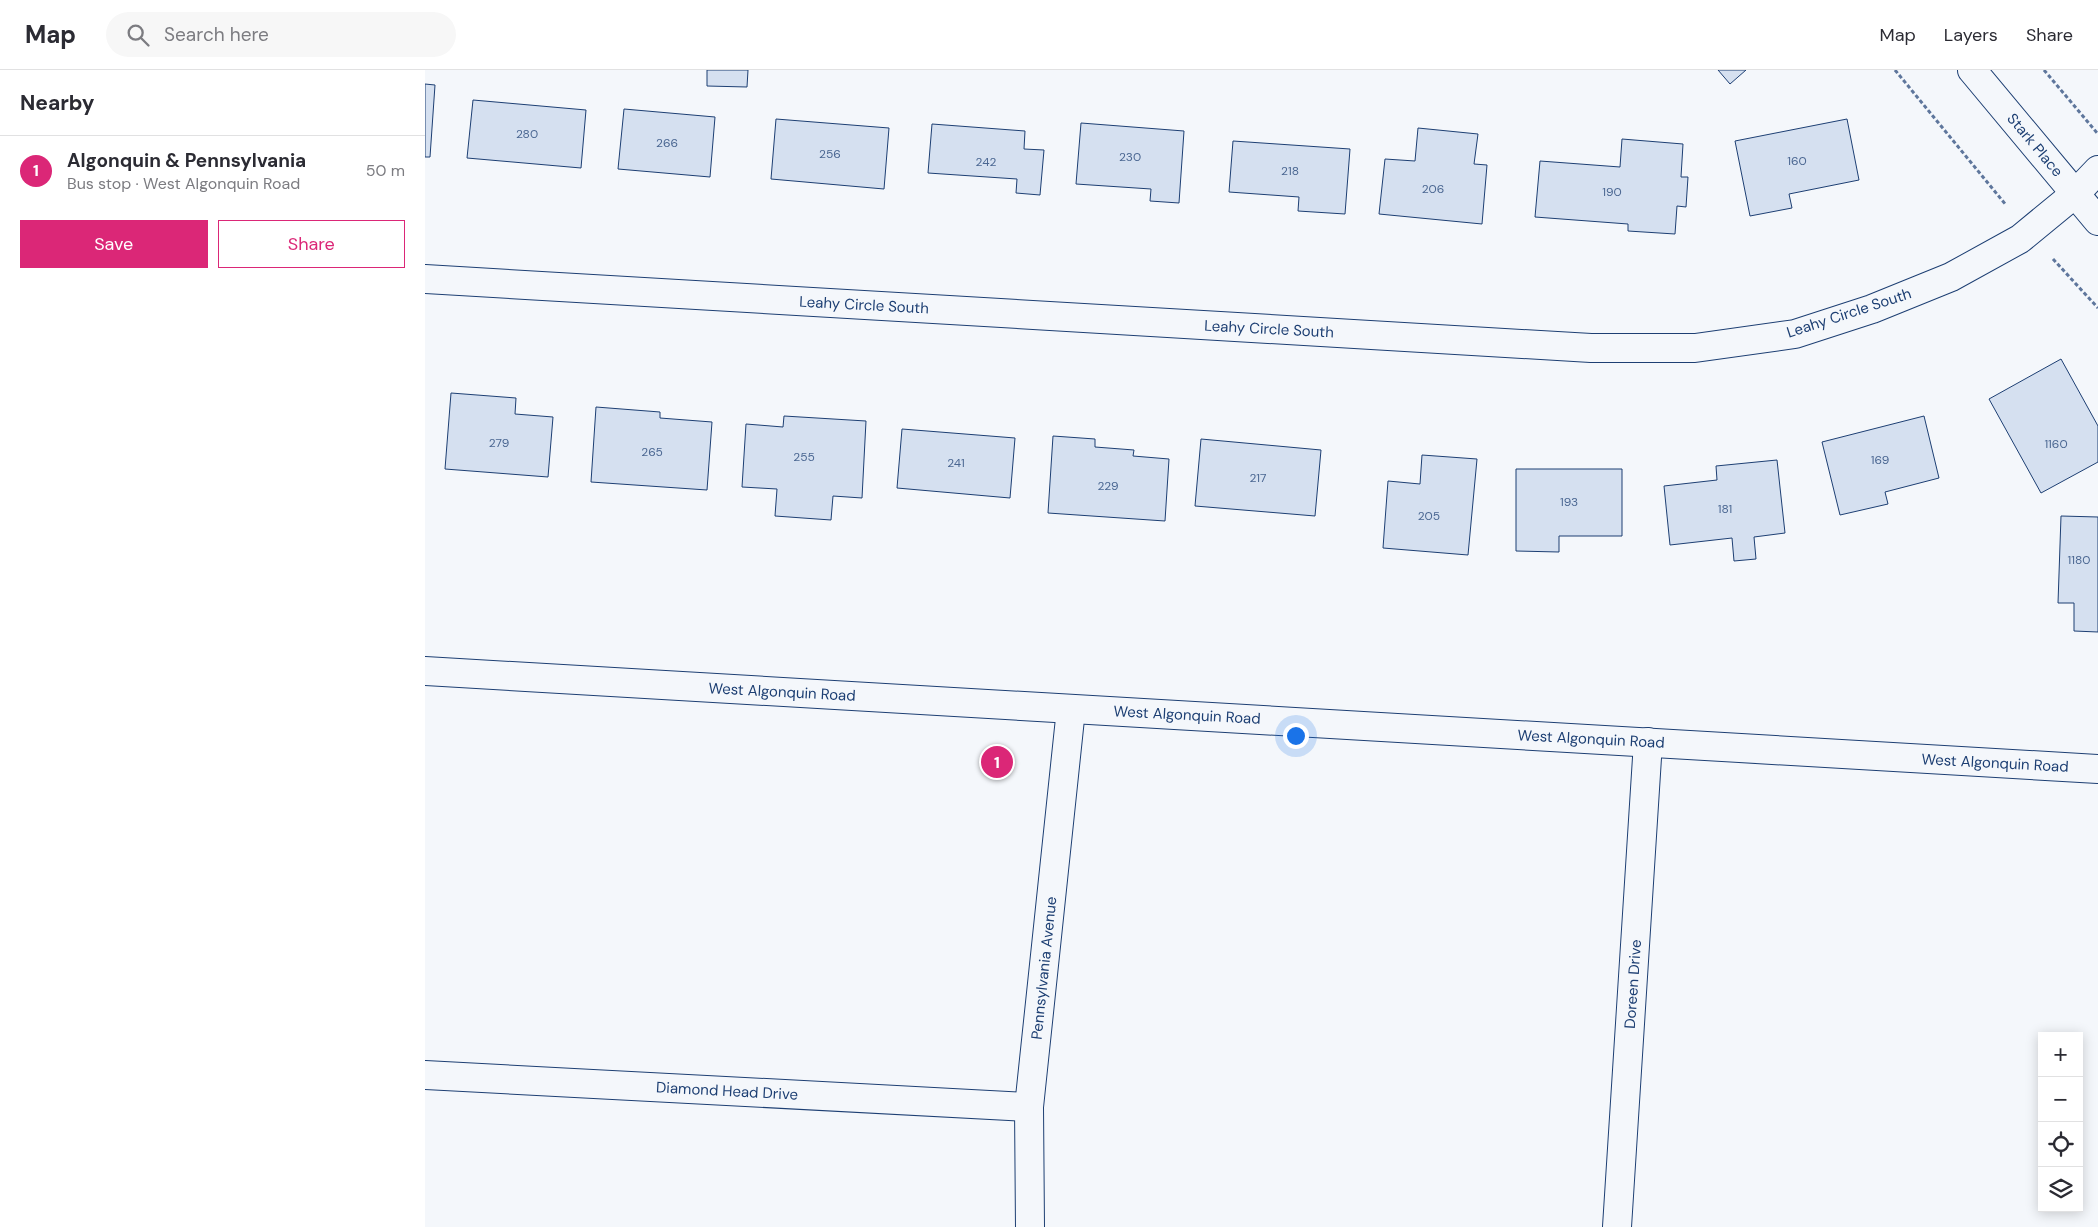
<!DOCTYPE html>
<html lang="en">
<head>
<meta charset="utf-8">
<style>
	body { margin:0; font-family:"DM Sans",sans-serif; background:#f7f7f7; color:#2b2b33 }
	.controls { position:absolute; right:15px; bottom:15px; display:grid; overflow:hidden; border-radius:0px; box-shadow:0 2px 12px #0003 }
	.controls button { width:45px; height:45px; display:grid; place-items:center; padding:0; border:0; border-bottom:1px solid #e1e1e2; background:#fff; color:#2b2b33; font:25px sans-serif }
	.you { position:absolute; left:870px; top:665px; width:18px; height:18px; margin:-12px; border:4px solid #fff; border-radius:50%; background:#1a73e8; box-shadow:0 0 0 8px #1a73e833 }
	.badge { display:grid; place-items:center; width:32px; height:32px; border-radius:50%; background:#db2777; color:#fff; font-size:16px; font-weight:700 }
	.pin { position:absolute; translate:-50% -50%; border:2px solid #fff; box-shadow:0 1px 5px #0006 }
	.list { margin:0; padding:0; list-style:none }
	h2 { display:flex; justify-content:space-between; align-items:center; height:65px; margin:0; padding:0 20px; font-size:21px }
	h2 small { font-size:16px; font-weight:400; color:#7c7c81 }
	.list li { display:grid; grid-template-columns:32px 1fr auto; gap:15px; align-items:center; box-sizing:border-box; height:70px; padding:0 20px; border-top:1px solid #e1e1e2 }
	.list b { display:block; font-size:19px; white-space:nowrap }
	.list p { margin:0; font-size:16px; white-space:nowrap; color:#7c7c81 }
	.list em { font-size:16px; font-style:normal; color:#7c7c81 }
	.actions { display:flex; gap:10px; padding:15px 20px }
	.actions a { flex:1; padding:11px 0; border:1px solid #db2777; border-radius:0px; text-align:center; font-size:18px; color:#db2777 }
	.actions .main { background:#db2777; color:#fff }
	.icon { flex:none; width:28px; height:28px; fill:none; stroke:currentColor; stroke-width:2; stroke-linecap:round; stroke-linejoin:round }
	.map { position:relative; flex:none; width:1673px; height:1157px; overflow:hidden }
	header { display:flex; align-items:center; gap:30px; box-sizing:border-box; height:70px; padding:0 25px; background:#fff; border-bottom:1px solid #e1e1e2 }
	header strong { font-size:24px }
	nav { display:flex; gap:28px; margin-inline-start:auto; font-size:18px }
	.search { width:350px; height:45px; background:#f7f7f7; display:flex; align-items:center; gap:12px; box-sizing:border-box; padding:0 18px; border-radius:28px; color:#7c7c81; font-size:19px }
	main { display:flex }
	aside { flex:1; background:#fff }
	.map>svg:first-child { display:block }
</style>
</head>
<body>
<header>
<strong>Map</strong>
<div class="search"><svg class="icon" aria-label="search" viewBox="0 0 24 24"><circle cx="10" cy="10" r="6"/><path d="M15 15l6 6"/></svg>Search here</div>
<nav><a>Map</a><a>Layers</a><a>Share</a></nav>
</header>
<main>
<aside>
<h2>Nearby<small></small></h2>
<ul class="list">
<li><span class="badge">1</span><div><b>Algonquin &amp; Pennsylvania</b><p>Bus stop · West Algonquin Road</p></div><em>50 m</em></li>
</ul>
<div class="actions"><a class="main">Save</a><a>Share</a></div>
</aside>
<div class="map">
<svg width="1673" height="1157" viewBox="0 0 1673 1157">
	<rect width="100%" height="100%" fill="#f4f7fb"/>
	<g fill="#d5e0f0" stroke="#1d3f73">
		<path d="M282 0H323L322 17 282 16Z"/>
		<path d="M1293 0H1321L1305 14Z"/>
		<path d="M0 14 10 15 5 87H0Z"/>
		<path d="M48 30 161 40 156 98 42 88Z"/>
		<path d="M199 39 290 47 285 107 193 99Z"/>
		<path d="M351 49 464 58 459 119 346 109Z"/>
		<path d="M1422 49 1434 110 1364 124 1367 138 1325 146 1310 71Z"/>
		<path d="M656 53 759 61 754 133 725 131 726 119 651 114Z"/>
		<path d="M507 54 600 61 599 79 619 80 615 125 591 123 592 109 503 103Z"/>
		<path d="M993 58 1053 64 1049 94 1062 95 1057 154 954 144 960 89 990 91Z"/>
		<path d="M1197 69 1258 74 1256 107H1263L1261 137 1252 136 1250 164 1203 161V154L1110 147 1115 91 1195 97Z"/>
		<path d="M808 71 925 79 920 144 873 141 874 127 804 122Z"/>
		<path d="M1636 289 1673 356V392L1616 423 1564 329Z"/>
		<path d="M26 323 91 328 90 344 128 347 123 407 20 399Z"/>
		<path d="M171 337 235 342V348L287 352 282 420 166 412Z"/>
		<path d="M359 346 441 351 437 428 408 426 406 450 350 446 352 419 317 417 321 354 358 357Z"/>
		<path d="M1499 346 1514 408 1460 422 1463 434 1415 445 1397 372Z"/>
		<path d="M477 359 590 368 585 428 472 418Z"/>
		<path d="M628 366 670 369V377L709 380 708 386 744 389 740 451 623 443Z"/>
		<path d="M776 369 896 380 890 446 770 436Z"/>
		<path d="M997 385 1052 389 1043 485 958 478 963 411 995 414Z"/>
		<path d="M1352 390 1360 463 1329 467 1331 489 1309 491 1307 468 1245 475 1239 416 1292 410 1291 396Z"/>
		<path d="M1091 399H1197V466H1134V482L1091 481Z"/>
		<path d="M1636 446 1673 447V562L1649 561V533H1633Z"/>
	</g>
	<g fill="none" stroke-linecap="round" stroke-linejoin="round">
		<defs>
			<g id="minor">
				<path d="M1547 0 1673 151"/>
				<path d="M0 209 1166 278H1270L1370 264 1447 239 1526 207 1595 169 1651 123 1673 100"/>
				<path d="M0 1005 604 1037"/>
				<path d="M605 1157 604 1037 646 639"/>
				<path d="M1192 1157 1223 672"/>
			</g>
			<path id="secondary" d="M0 601 1673 699"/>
		</defs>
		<use href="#minor" stroke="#1d3f73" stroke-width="30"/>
		<use href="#secondary" stroke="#1d3f73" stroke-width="30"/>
		<g stroke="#5e769c" stroke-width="3" stroke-dasharray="4 2.5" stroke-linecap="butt">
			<path d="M1470 0 1581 135"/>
			<path d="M1619 0 1673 64"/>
			<path d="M1628 189 1673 238"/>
		</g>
		<use href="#minor" stroke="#f4f7fb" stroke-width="28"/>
		<use href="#secondary" stroke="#f4f7fb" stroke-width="28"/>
	</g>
	<g text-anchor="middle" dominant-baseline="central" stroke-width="4" stroke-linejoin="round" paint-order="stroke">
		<g font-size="12" fill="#4b6792">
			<text x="102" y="64">280</text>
			<text x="242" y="73">266</text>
			<text x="405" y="84">256</text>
			<text x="705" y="87">230</text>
			<text x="1372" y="91">160</text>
			<text x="561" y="92">242</text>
			<text x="865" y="101">218</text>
			<text x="1008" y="119">206</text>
			<text x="1187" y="122">190</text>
			<text x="74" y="373">279</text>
			<text x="1631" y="374">1160</text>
			<text x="227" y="382">265</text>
			<text x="379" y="387">255</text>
			<text x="1455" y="390">169</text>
			<text x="531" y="393">241</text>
			<text x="833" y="408">217</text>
			<text x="683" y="416">229</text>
			<text x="1144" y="432">193</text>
			<text x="1300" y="439">181</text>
			<text x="1004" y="446">205</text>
			<text x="1654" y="490">1180</text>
		</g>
		<g font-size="15" fill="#1d3f73" stroke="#f4f7fb">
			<text transform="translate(1610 75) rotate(50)">Stark Place</text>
			<text transform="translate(439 235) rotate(3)">Leahy Circle South</text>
			<text transform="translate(1424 243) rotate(-18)">Leahy Circle South</text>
			<text transform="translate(844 259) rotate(3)">Leahy Circle South</text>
			<text transform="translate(357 622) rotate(3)">West Algonquin Road</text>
			<text transform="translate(762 645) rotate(3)">West Algonquin Road</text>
			<text transform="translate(1166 669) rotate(3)">West Algonquin Road</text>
			<text transform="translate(1570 693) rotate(3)">West Algonquin Road</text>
			<text transform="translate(619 898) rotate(-84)">Pennsylvania Avenue</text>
			<text transform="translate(1208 914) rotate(-86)">Doreen Drive</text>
			<text transform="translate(302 1021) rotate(3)">Diamond Head Drive</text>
		</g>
	</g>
</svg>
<div class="controls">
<button>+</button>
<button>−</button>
<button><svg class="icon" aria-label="locate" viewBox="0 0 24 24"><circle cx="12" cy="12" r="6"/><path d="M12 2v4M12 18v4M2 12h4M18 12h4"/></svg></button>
<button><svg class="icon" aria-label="layers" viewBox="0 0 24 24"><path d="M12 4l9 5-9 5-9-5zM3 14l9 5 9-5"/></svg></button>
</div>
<div class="you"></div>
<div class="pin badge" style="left:572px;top:692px">1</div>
</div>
</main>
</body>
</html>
